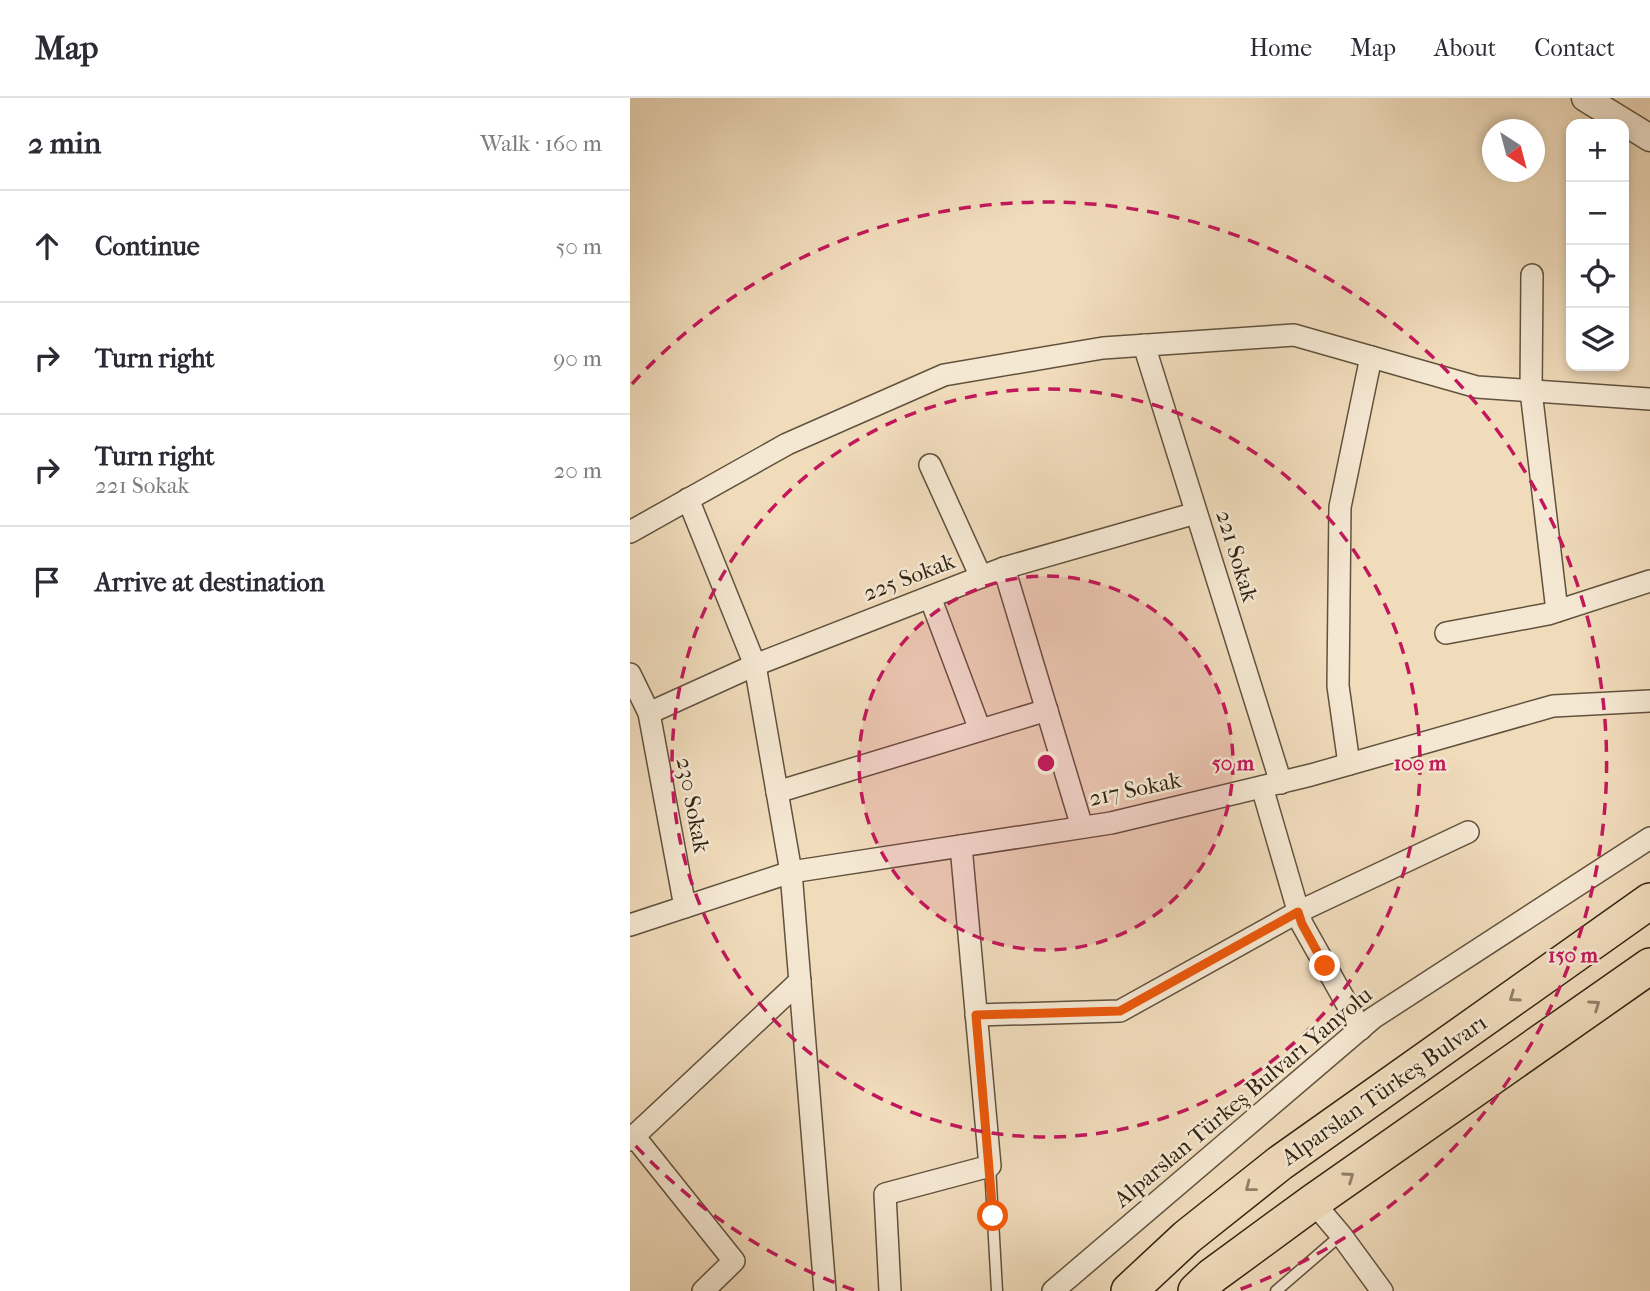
<!DOCTYPE html>
<html lang="en">
<head>
<meta charset="utf-8">
<style>
	body { margin:0; font-family:"IM FELL French Canon",serif; background:#f2f2f3; color:#2b2b33 }
	.controls { position:absolute; right:21px; top:21px; display:grid; overflow:hidden; border-radius:14px; box-shadow:0 4px 10px #0003 }
	.controls button { width:63px; height:63px; display:grid; place-items:center; padding:0; border:0; border-bottom:2px solid #e1e1e2; background:#fff; color:#2b2b33; font:35px sans-serif }
	.compass { position:absolute; left:852px; top:21px; width:63px; height:63px; border-radius:50%; background:#fff; box-shadow:0 4px 10px #0003; rotate:144deg }
	.stop { position:absolute; width:21px; height:21px; margin:-16px; border:5px solid #ea580c; border-radius:50%; background:#fff }
	.stop.end { background:#ea580c; border-color:#fff; box-shadow:0 2px 7px #0008 }
	.list { margin:0; padding:0; list-style:none }
	h2 { display:flex; justify-content:space-between; align-items:center; height:91px; margin:0; padding:0 28px; font-size:30px }
	h2 small { font-size:23px; font-weight:400; color:#7c7c81 }
	.list li { display:grid; grid-template-columns:46px 1fr auto; gap:21px; align-items:center; box-sizing:border-box; height:112px; padding:0 28px; border-top:2px solid #e1e1e2 }
	.list b { display:block; font-size:26px; white-space:nowrap }
	.list p { margin:0; font-size:23px; white-space:nowrap; color:#7c7c81 }
	.list em { font-size:23px; font-style:normal; color:#7c7c81 }
	.icon { flex:none; width:38px; height:38px; fill:none; stroke:currentColor; stroke-width:2; stroke-linecap:round; stroke-linejoin:round }
	.map { position:relative; flex:none; width:1020px; height:1193px; overflow:hidden }
	header { display:flex; align-items:center; gap:42px; box-sizing:border-box; height:98px; padding:0 35px; background:#fff; border-bottom:2px solid #e1e1e2 }
	header strong { font-size:33px }
	nav { display:flex; gap:38px; margin-inline-start:auto; font-size:24px }
	main { display:flex }
	aside { flex:1; background:#fff }
	.map>svg:first-child { display:block }
</style>
</head>
<body>
<header>
<strong>Map</strong>
<nav><a>Home</a><a>Map</a><a>About</a><a>Contact</a></nav>
</header>
<main>
<aside>
<h2>2 min<small>Walk · 160 m</small></h2>
<ul class="list">
<li><svg class="icon" aria-label="ahead" viewBox="0 0 24 24"><path d="M12 20V5M6 11l6-6 6 6"/></svg><div><b>Continue</b></div><em>50 m</em></li>
<li><svg class="icon" aria-label="right" viewBox="0 0 24 24"><path d="M7 20v-9h11M14 6l5 5-5 5"/></svg><div><b>Turn right</b></div><em>90 m</em></li>
<li><svg class="icon" aria-label="right" viewBox="0 0 24 24"><path d="M7 20v-9h11M14 6l5 5-5 5"/></svg><div><b>Turn right</b><p>221 Sokak</p></div><em>20 m</em></li>
<li><svg class="icon" aria-label="arrive" viewBox="0 0 24 24"><path d="M6 21V4h12l-3 4 3 4H6"/></svg><div><b>Arrive at destination</b></div></li>
</ul>
</aside>
<div class="map">
<svg width="1020" height="1193" viewBox="0 0 1020 1193">
	<rect width="100%" height="100%" fill="#f0dbbb"/>
	<filter id="stains"><feTurbulence type="fractalNoise" baseFrequency=".00286" numOctaves="4"/><feColorMatrix values="0 0 0 0 .2 0 0 0 0 .09 0 0 0 0 .02 0 0 0 .5 -.17"/></filter>
	<radialGradient id="worn" r=".72"><stop offset=".6" stop-color="#630" stop-opacity="0"/><stop offset="1" stop-color="#630" stop-opacity=".3"/></radialGradient>
	<g fill="none" stroke-linecap="round" stroke-linejoin="round">
		<defs>
			<g id="service">
				<path d="M360 1068 367 1193"/>
				<path d="M646 1193 711 1137"/>
			</g>
			<g id="minor">
				<path d="M902 177 901 293 927 513"/>
				<path d="M514 247 651 685"/>
				<path d="M300 367 351 479"/>
				<path d="M58 401 125 567 161 774 195 1193"/>
				<path d="M0 434 157 346 314 277 473 250 664 237 847 289 1020 301"/>
				<path d="M374 470 452 729"/>
				<path d="M300 499 350 632"/>
				<path d="M816 535 918 516 1020 483"/>
				<path d="M0 576 19 615 55 809"/>
				<path d="M19 615 125 567 374 470 566 415"/>
				<path d="M719 666 708 588 710 409 741 259"/>
				<path d="M632 689 672 826 731 931"/>
				<path d="M147 694 417 612"/>
				<path d="M0 827 161 774 481 725 681 677 923 608 1020 603"/>
				<path d="M346 917 490 913 668 814 838 734"/>
				<path d="M4 1038 104 1163 73 1193"/>
				<path d="M0 1042 170 883"/>
				<path d="M683 1104 711 1137 752 1193"/>
				<path d="M260 1193 255 1096 360 1068 331 748"/>
				<path d="M423 1193 743 920 1020 740"/>
			</g>
			<path id="tertiary" d="M955 0 1020 40"/>
			<g id="trunk">
				<path d="M499 1193 557 1139 650 1065 1020 803"/>
				<path d="M566 1193 582 1178 683 1104 1020 868"/>
			</g>
		</defs>
		<use href="#service" stroke="#61523d" stroke-width="13"/>
		<use href="#minor" stroke="#61523d" stroke-width="24"/>
		<use href="#tertiary" stroke="#61523d" stroke-width="29"/>
		<use href="#trunk" stroke="#312413" stroke-width="38"/>
		<use href="#service" stroke="#f5e8d3" stroke-width="10"/>
		<use href="#minor" stroke="#f5e8d3" stroke-width="21"/>
		<use href="#tertiary" stroke="#f5e8d3" stroke-width="26"/>
		<use href="#trunk" stroke="#f0dbbb" stroke-width="35"/>
	</g>
	<defs><path id="oneway-chevron" d="M-2-3.5L2.5 0L-2 3.5" fill="none" stroke-width="1.6" stroke-linecap="round" stroke-linejoin="round" transform="scale(1.75)"/></defs>
	<g stroke="#908067">
		<use href="#oneway-chevron" transform="translate(884 899) rotate(145)"/>
		<use href="#oneway-chevron" transform="translate(965 907) rotate(-35)"/>
		<use href="#oneway-chevron" transform="translate(719 1079) rotate(-35)"/>
		<use href="#oneway-chevron" transform="translate(620 1089) rotate(142)"/>
	</g>
	<g fill="none" stroke-linecap="round" stroke-linejoin="round">
		<path stroke="#ea580c" stroke-width="9" d="M363 1118 346 917 490 913 668 814 672 826 695 868"/>
	</g>
	<circle cx="416" cy="665" r="187" fill="#c2185b" fill-opacity=".12"/>
	<g fill="none" stroke="#c2185b" stroke-width="3.5" stroke-dasharray="12 9">
		<circle cx="416" cy="665" r="187"/>
		<circle cx="416" cy="665" r="374"/>
		<path d="M224 1192A561 561 0 0 1 2 1044M2 286A561 561 0 1 1 608 1192"/>
	</g>
	<g text-anchor="middle" dominant-baseline="central" stroke-width="5" stroke-linejoin="round" paint-order="stroke">
		<g font-size="23" fill="#312413" stroke="#f5e8d3">
			<text transform="translate(607 458) rotate(73)">221 Sokak</text>
			<text transform="translate(279 479) rotate(-21)">225 Sokak</text>
			<text transform="translate(505 691) rotate(-12)">217 Sokak</text>
			<text transform="translate(63 707) rotate(79)">230 Sokak</text>
			<text transform="translate(754 992) rotate(-35)">Alparslan Türkeş Bulvarı</text>
			<text transform="translate(613 999) rotate(-40)">Alparslan Türkeş Bulvarı Yanyolu</text>
		</g>
	</g>
	<circle cx="416" cy="665" r="10" fill="#c2185b" stroke="#f5e8d3" stroke-width="3.5"/>
	<g font-size="21" text-anchor="middle" font-weight="bold" fill="#c2185b" stroke="#f5e8d3" stroke-width="5" stroke-linejoin="round" paint-order="stroke">
		<text x="603" y="672">50 m</text>
		<text x="790" y="672">100 m</text>
		<text x="943" y="864">150 m</text>
	</g>
	<rect width="100%" height="100%" filter="url(#stains)"/>
	<rect width="100%" height="100%" fill="url(#worn)"/>
</svg>
<div class="controls">
<button>+</button>
<button>−</button>
<button><svg class="icon" aria-label="locate" viewBox="0 0 24 24"><circle cx="12" cy="12" r="6"/><path d="M12 2v4M12 18v4M2 12h4M18 12h4"/></svg></button>
<button><svg class="icon" aria-label="layers" viewBox="0 0 24 24"><path d="M12 4l9 5-9 5-9-5zM3 14l9 5 9-5"/></svg></button>
</div>
<svg class="compass" viewBox="-18 -18 36 36"><path d="M0-13l5 13h-10z" fill="#e53935"/><path d="M0 13l5-13h-10z" fill="#7c7c81"/></svg>
<div class="stop" style="left:363px;top:1118px"></div>
<div class="stop end" style="left:695px;top:868px"></div>
</div>
</main>
</body>
</html>
